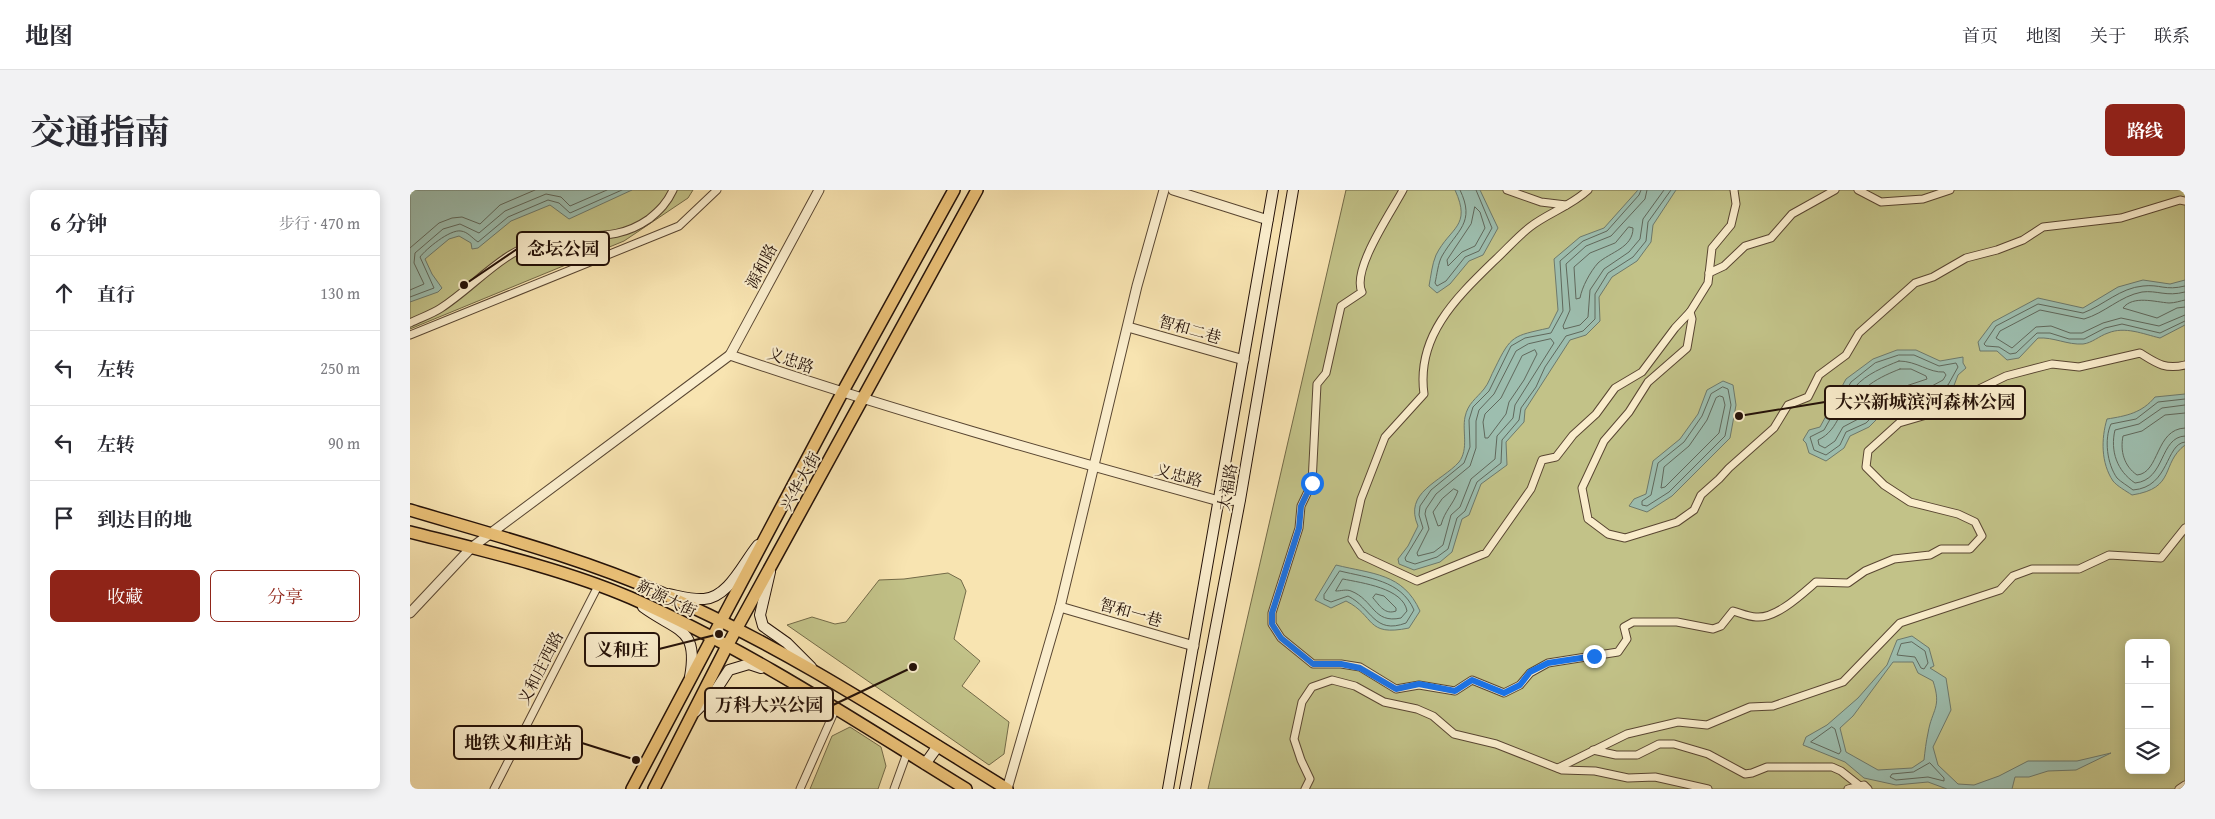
<!DOCTYPE html>
<html lang="zh">
<head>
<meta charset="utf-8">
<style>
	body { margin:0; font-family:"Gentium Book Plus","Noto Serif SC",serif; background:#f2f2f3; color:#2b2b33 }
	.controls { position:absolute; right:15px; bottom:15px; display:grid; overflow:hidden; border-radius:8px; box-shadow:0 2px 12px #0003 }
	.controls button { width:45px; height:45px; display:grid; place-items:center; padding:0; border:0; border-bottom:1px solid #e1e1e2; background:#fff; color:#2b2b33; font:25px sans-serif }
	.stop { position:absolute; width:15px; height:15px; margin:-11px; border:4px solid #1a73e8; border-radius:50%; background:#fff }
	.stop.end { background:#1a73e8; border-color:#fff; box-shadow:0 1px 5px #0008 }
	.list { margin:0; padding:0; list-style:none }
	h2 { display:flex; justify-content:space-between; align-items:center; height:65px; margin:0; padding:0 20px; font-size:21px }
	h2 small { font-size:16px; font-weight:400; color:#7c7c81 }
	.list li { display:grid; grid-template-columns:32px 1fr auto; gap:15px; align-items:center; box-sizing:border-box; height:75px; padding:0 20px; border-top:1px solid #e1e1e2 }
	.list b { display:block; font-size:19px; white-space:nowrap }
	.list em { font-size:16px; font-style:normal; color:#7c7c81 }
	.actions { display:flex; gap:10px; padding:15px 20px }
	.actions a { flex:1; padding:11px 0; border:1px solid #8f2418; border-radius:8px; text-align:center; font-size:18px; color:#8f2418 }
	.actions .main { background:#8f2418; color:#fff }
	.icon { flex:none; width:28px; height:28px; fill:none; stroke:currentColor; stroke-width:2; stroke-linecap:round; stroke-linejoin:round }
	.map { position:relative; flex:none; width:1775px; height:599px; overflow:hidden; border-radius:8px }
	header { display:flex; align-items:center; gap:30px; box-sizing:border-box; height:70px; padding:0 25px; background:#fff; border-bottom:1px solid #e1e1e2 }
	header strong { font-size:24px }
	nav { display:flex; gap:28px; margin-inline-start:auto; font-size:18px }
	.intro { display:flex; align-items:center; justify-content:space-between; box-sizing:border-box; height:120px; padding:0 30px }
	h1 { margin:0; font-size:35px }
	.button { padding:12px 22px; border-radius:8px; background:#8f2418; color:#fff; font-size:18px; font-weight:700 }
	main { display:flex; gap:30px; padding:0 30px }
	aside { flex:1; background:#fff; border-radius:8px; box-shadow:0 2px 12px #0003 }
	.map>svg:first-child { display:block }
</style>
</head>
<body>
<header>
<strong>地图</strong>
<nav><a>首页</a><a>地图</a><a>关于</a><a>联系</a></nav>
</header>
<div class="intro"><h1>交通指南</h1><a class="button">路线</a></div>
<main>
<aside>
<h2>6 分钟<small>步行 · 470 m</small></h2>
<ul class="list">
<li><svg class="icon" aria-label="ahead" viewBox="0 0 24 24"><path d="M12 20V5M6 11l6-6 6 6"/></svg><div><b>直行</b></div><em>130 m</em></li>
<li><svg class="icon" aria-label="left" viewBox="0 0 24 24"><path d="M17 20v-9H6M10 6l-5 5 5 5"/></svg><div><b>左转</b></div><em>250 m</em></li>
<li><svg class="icon" aria-label="left" viewBox="0 0 24 24"><path d="M17 20v-9H6M10 6l-5 5 5 5"/></svg><div><b>左转</b></div><em>90 m</em></li>
<li><svg class="icon" aria-label="arrive" viewBox="0 0 24 24"><path d="M6 21V4h12l-3 4 3 4H6"/></svg><div><b>到达目的地</b></div></li>
</ul>
<div class="actions"><a class="main">收藏</a><a>分享</a></div>
</aside>
<div class="map">
<svg width="1775" height="599" viewBox="0 0 1775 599">
	<rect width="100%" height="100%" fill="#f8e4b1"/>
	<filter id="stains"><feTurbulence type="fractalNoise" baseFrequency=".004" numOctaves="4"/><feColorMatrix values="0 0 0 0 .2 0 0 0 0 .09 0 0 0 0 .02 0 0 0 .5 -.17"/></filter>
	<radialGradient id="worn" r=".72"><stop offset=".6" stop-color="#630" stop-opacity="0"/><stop offset="1" stop-color="#630" stop-opacity=".3"/></radialGradient>
	<g fill="#c2c288" stroke="#736a48" fill-rule="evenodd">
		<path d="M0 0H283L278 8 214 51 0 139Z"/>
		<path d="M936 0H1775V599H798ZM1719 453H1756V580H1719Z"/>
		<path d="M538 383 551 390 556 401 544 449 570 471 552 496 599 532 594 564 579 575 377 435 402 427 425 434 436 432 469 390 494 389Z"/>
		<path d="M440 537 471 557 476 576 468 599H400L422 546Z"/>
	</g>
	<g fill="#9dbeaf" stroke="#6d796c" fill-rule="evenodd">
		<path d="M0 0H222L159 29 140 15 101 31 68 58 62 59 61 53 49 46 39 49 15 69 22 84 32 98 28 102 0 112Z"/>
		<path d="M1045 0H1070L1088 38 1073 65 1059 71 1040 94 1027 103 1019 96C1021 86 1022 74 1026 65 1040 37 1062 37 1045 0Z"/>
		<path d="M1228 0H1266L1243 35 1241 52 1227 71 1202 87 1189 107 1190 131 1176 145 1160 150 1115 220 1114 232 1096 252 1097 275 1071 294 1059 325 1052 329 1042 362 1030 372 1004 380 989 374 988 369 998 356 1008 336C993 302 1031 292 1049 272 1059 259 1052 241 1055 227 1058 213 1066 209 1074 199 1079 193 1081 185 1085 178 1101 145 1103 146 1139 138L1148 120 1144 69 1170 47 1194 38Z"/>
		<path d="M1733 90 1760 94 1775 90V135L1750 148C1733 144 1715 136 1698 143 1689 146 1682 153 1673 154 1657 155 1644 147 1628 148L1609 168 1597 170 1587 161H1570L1568 152 1583 132 1628 108 1673 118 1708 97Z"/>
		<path d="M1487 160H1506L1530 171 1553 167V173L1556 178 1548 185 1543 198 1524 207 1473 223 1459 237 1440 246 1434 258 1416 271 1399 263 1396 253 1393 250 1399 240 1410 237 1436 189 1463 169Z"/>
		<path d="M1313 191 1323 195 1326 215 1320 248 1262 306 1237 322 1219 316 1224 309 1236 304 1243 271 1270 249 1288 224 1297 200Z"/>
		<path d="M1775 204V255C1750 274 1767 298 1722 305 1716 301 1707 296 1703 291 1691 273 1691 249 1697 229 1716 226 1732 223 1745 207Z"/>
		<path d="M926 375C962 384 993 383 1010 421L999 438C955 447 966 426 936 411L921 418 905 410Z"/>
		<path d="M1502 446 1519 458 1524 476 1520 478 1536 488 1541 520 1523 557 1528 575 1548 594 1564 595 1589 586 1618 571H1667L1701 563 1666 580 1638 581 1619 587H1605L1602 599H1537L1518 592 1486 595 1454 588 1435 572 1393 555 1396 547 1417 535 1448 508 1477 475 1487 450ZM1483 472H1503L1508 483 1523 491C1532 518 1522 519 1518 543 1516 552 1515 561 1514 570L1502 578 1468 580 1436 562 1430 538 1443 526Z"/>
	</g>
	<g fill="none" stroke-linecap="round" stroke-linejoin="round">
		<g stroke="#60685c" stroke-width="1">
			<path d="M1050 0C1066 33 1047 40 1032 66 1028 73 1027 85 1025 93L1027 96 1036 91 1055 67 1069 61 1082 38 1066 0"/>
			<path d="M1231 0 1229 5 1197 41 1173 51 1150 71 1153 121 1141 143 1115 148 1101 156 1079 201 1063 217 1059 230 1060 257 1054 273 1021 300 1010 316 1009 325 1013 338 995 368 996 371 1005 374 1027 367 1038 359 1047 328 1055 321 1067 292 1091 273 1092 250 1109 230 1111 218 1126 197 1135 177 1156 146 1173 141 1185 129V104L1198 83 1223 67 1236 51 1238 32 1261 0"/>
			<path d="M1237 0 1235 9 1201 46 1176 56 1156 74 1160 120 1153 136 1154 139 1170 135 1178 127 1180 100 1194 79 1219 62 1230 49 1233 29 1254 0"/>
			<path d="M1065 17 1070 22 1075 38 1065 56 1052 62 1038 76 1037 70 1061 34Z"/>
			<path d="M1219 37 1223 38C1223 58 1200 62 1188 73 1180 82 1172 97 1170 108L1166 109 1164 77 1180 63 1205 53Z"/>
			<path d="M0 58 29 33 42 28 52 27 70 34 90 15 125 0"/>
			<path d="M1775 96C1755 101 1750 94 1733 96 1710 98 1694 115 1673 123L1628 114 1586 136 1574 154 1576 156 1589 157 1600 164 1606 163 1627 143H1640L1659 149H1674L1695 138 1712 134 1750 143 1775 131"/>
			<path d="M0 100 14 94 4 73 5 63 33 39 50 34 69 43 95 21 136 4 151 7 160 16 197 0"/>
			<path d="M1775 102C1756 107 1747 100 1732 102 1710 106 1695 123 1674 129L1630 120 1590 141 1586 148 1602 158 1626 137 1641 136 1660 143H1672L1693 133 1711 128 1749 136 1775 125"/>
			<path d="M0 107 24 98 10 67C16 59 40 39 51 41 58 42 62 48 68 52L98 27 138 10 149 13 160 23 212 0"/>
			<path d="M1775 110C1770 111 1765 113 1759 113 1745 112 1723 105 1713 118L1747 128 1767 118 1775 117"/>
			<path d="M1141 149 1144 153 1105 215 1103 228 1087 246 1085 269 1061 289 1050 317 1041 325 1033 355 1024 362 1008 366 1007 363 1019 339 1015 324 1016 319 1026 304 1060 276 1066 258V231L1069 220 1084 204 1106 161 1118 154Z"/>
			<path d="M1125 160 1127 164 1114 190 1099 212 1096 224 1078 248H1075L1073 232 1075 224 1091 208 1112 166Z"/>
			<path d="M1489 165H1504L1529 176 1546 173 1548 177 1538 195 1471 218 1456 233 1436 242 1430 255 1416 265 1404 260 1400 247 1414 240 1441 192 1465 173Z"/>
			<path d="M1489 171C1507 171 1519 183 1534 182L1536 185 1533 190 1520 197 1468 213 1452 227 1433 237 1425 251 1415 258 1409 255 1408 250C1430 240 1431 214 1445 197 1456 184 1474 177 1489 171Z"/>
			<path d="M1490 179H1501L1516 186 1517 189 1466 206 1448 221 1443 222C1443 199 1472 186 1490 179Z"/>
			<path d="M1313 197 1318 199 1321 215 1315 246 1259 302 1237 316 1232 315V311L1241 305 1248 273 1274 252 1292 226 1301 204Z"/>
			<path d="M1310 206 1313 207 1315 215 1309 243 1255 297 1251 298 1254 277 1279 256 1297 230 1306 208Z"/>
			<path d="M1775 209 1748 212 1726 229 1701 234C1694 249 1697 274 1707 288 1711 292 1718 296 1723 300 1760 297 1755 254 1775 252"/>
			<path d="M1775 215 1752 218 1729 234 1705 240C1700 261 1707 281 1725 293 1756 290 1749 247 1775 246"/>
			<path d="M1775 223 1755 225 1732 241 1713 246C1710 261 1714 276 1727 285 1750 283 1745 239 1775 238"/>
			<path d="M1044 299 1048 301C1043 315 1035 320 1031 335L1028 336 1023 322 1032 309Z"/>
			<path d="M930 381C958 388 991 390 1004 420L996 433C964 445 962 418 938 406L921 412 914 409V405Z"/>
			<path d="M933 389C952 393 993 398 997 421L991 428C963 434 964 410 941 401 936 399 931 401 926 401Z"/>
			<path d="M966 404 974 406 986 418V421C975 425 970 416 963 408Z"/>
			<path d="M1502 452 1515 461 1518 473 1514 479 1511 478 1505 467 1487 465 1491 454Z"/>
			<path d="M1422 537 1425 539 1431 561 1429 564 1401 552Z"/>
			<path d="M1520 573 1534 588V591L1518 587 1486 590 1480 587 1482 584 1503 582Z"/>
		</g>
		<defs>
			<g id="minor">
				<path d="M993 0C982 21 941 80 952 102L931 116 916 183 907 194 902 293 891 316 889 338 862 423V434L871 448 903 474H931L950 477 986 499 1009 495 1045 501 1062 490 1094 503 1110 495 1120 483 1138 473 1208 462 1217 449 1214 437 1223 432H1267L1303 439 1311 436 1323 421C1330 423 1339 427 1346 427 1366 429 1392 404 1406 392L1438 393 1455 381 1484 369 1520 365 1531 359H1560L1572 346 1565 332 1548 324 1500 312 1474 295 1456 277 1458 261 1489 233 1513 226 1596 186 1642 174 1669 177 1730 163C1746 173 1755 180 1775 175"/>
				<path d="M1097 0 1131 12 1156 15"/>
				<path d="M1178 0C1161 16 1138 23 1120 37 1107 47 1096 60 1084 71 1046 108 1006 146 1014 204L975 247 951 309 942 350 951 365 1007 391 1076 363 1121 299 1132 270 1146 267 1163 245 1186 224 1205 198 1232 182 1265 138 1280 122 1298 93 1302 58 1321 35 1326 14 1324 0"/>
				<path d="M1448 0 1471 12 1513 9 1540 0"/>
				<path d="M1299 83 1314 76 1335 56 1361 48 1382 24 1425 0"/>
				<path d="M1280 122 1282 129 1277 158 1238 192 1219 222 1194 251 1172 298 1178 329 1198 344 1215 348 1267 332 1284 320 1291 305 1309 289 1319 278 1364 238 1378 215 1398 207 1409 185 1436 165 1449 143 1505 93 1523 87 1556 68 1587 60 1613 50 1633 37 1711 28 1770 10 1775 11"/>
				<path d="M0 133C10 128 22 124 31 118 65 96 92 61 132 51 172 40 202 55 239 29 250 20 257 13 263 0"/>
				<path d="M0 145 269 36 307 0"/>
				<path d="M1183 560 1206 565H1227L1249 554H1264L1298 564 1335 584 1342 583 1357 577H1422L1431 581 1450 596"/>
				<path d="M1148 578 1217 544 1268 532 1297 535 1340 517 1363 516 1433 492 1490 433 1590 400 1603 386 1622 379H1669L1699 365 1751 368 1775 338"/>
				<path d="M84 599 188 396"/>
				<path d="M390 599 426 518"/>
				<path d="M484 599 497 563"/>
				<path d="M895 599 900 589 891 570 884 549 892 512 902 497 922 490 945 496 974 512 1007 519 1023 526 1044 544 1086 554 1152 580 1185 581 1218 588 1245 587 1298 599"/>
				<path d="M1438 599 1454 595 1458 599"/>
				<path d="M1769 599 1775 595"/>
			</g>
			<g id="tertiary">
				<path d="M763 0 858 30"/>
				<path d="M718 137 834 170"/>
				<path d="M320 165 409 0"/>
				<path d="M650 417 784 456"/>
				<path d="M0 423 61 358 320 165C481 220 645 266 809 311L830 310"/>
				<path d="M597 599 650 417 727 96 754 0"/>
			</g>
			<g id="secondary">
				<path d="M360 382 350 425 353 436 377 453 401 477"/>
				<path d="M258 404C269 406 282 410 294 409 319 407 333 373 348 355"/>
				<path d="M233 417C267 442 289 437 280 487"/>
				<path d="M285 522 304 503 319 480 339 474 351 478"/>
				<path d="M515 574 528 556"/>
				<path d="M758 599 863 0"/>
				<path d="M775 599 830 310 883 0"/>
			</g>
			<g id="primary">
				<path d="M0 320C84 345 171 368 251 403 373 456 485 530 597 599"/>
				<path d="M0 342C71 360 154 379 221 408 339 460 447 532 556 599"/>
				<path d="M222 599 432 203 544 0"/>
				<path d="M244 599 317 456 567 0"/>
			</g>
		</defs>
		<use href="#minor" stroke="#594632" stroke-width="9"/>
		<use href="#tertiary" stroke="#594632" stroke-width="11"/>
		<use href="#secondary" stroke="#241108" stroke-width="12"/>
		<use href="#primary" stroke="#241108" stroke-width="14"/>
		<use href="#minor" stroke="#faedcc" stroke-width="7"/>
		<use href="#tertiary" stroke="#faedcc" stroke-width="9"/>
		<use href="#secondary" stroke="#faedcc" stroke-width="10"/>
		<use href="#primary" stroke="#ecc278" stroke-width="11"/>
	</g>
	<g fill="none" stroke-linecap="round" stroke-linejoin="round">
		<path stroke="#1a73e8" stroke-width="6" d="M902 293 891 316 889 338 862 423V434L871 448 903 474H931L950 478 986 499 1009 494 1045 501 1062 490 1094 503 1110 495 1120 482 1138 473 1184 466"/>
	</g>
	<g text-anchor="middle" dominant-baseline="central" stroke-width="4" stroke-linejoin="round" paint-order="stroke">
		<g font-size="16" fill="#241108" stroke="#faedcc">
			<text transform="translate(351 76) rotate(-62)">源和路</text>
			<text transform="translate(780 139) rotate(16)">智和二巷</text>
			<text transform="translate(381 170) rotate(19)">义忠路</text>
			<text transform="translate(769 285) rotate(15)">义忠路</text>
			<text transform="translate(390 291) rotate(-61)">兴华大街</text>
			<text transform="translate(817 297) rotate(-80)">太福路</text>
			<text transform="translate(257 408) rotate(26)">新源大街</text>
			<text transform="translate(721 422) rotate(16)">智和一巷</text>
			<text transform="translate(130 478) rotate(-63)">义和庄西路</text>
		</g>
	</g>
	<path fill="none" stroke="#241108" stroke-width="2" d="M54 95L107 59M1329 226L1415 212M309 444L249 459M503 477L423 515M226 570L172 553"/>
	<g fill="#241108" stroke="#faedcc" stroke-width="2">
		<circle cx="54" cy="95" r="5"/>
		<circle cx="1329" cy="226" r="5"/>
		<circle cx="309" cy="444" r="5"/>
		<circle cx="503" cy="477" r="5"/>
		<circle cx="226" cy="570" r="5"/>
	</g>
	<g fill="#faedcc" stroke="#241108" stroke-width="2">
		<rect x="107" y="42" width="92" height="33" rx="5"/>
		<rect x="1415" y="196" width="200" height="33" rx="5"/>
		<rect x="175" y="443" width="74" height="33" rx="5"/>
		<rect x="295" y="498" width="128" height="33" rx="5"/>
		<rect x="44" y="536" width="128" height="33" rx="5"/>
	</g>
	<g font-size="18" text-anchor="middle" font-weight="bold" fill="#241108">
		<text x="153" y="65">念坛公园</text>
		<text x="1515" y="218">大兴新城滨河森林公园</text>
		<text x="212" y="466">义和庄</text>
		<text x="359" y="521">万科大兴公园</text>
		<text x="108" y="559">地铁义和庄站</text>
	</g>
	<rect width="100%" height="100%" filter="url(#stains)"/>
	<rect width="100%" height="100%" fill="url(#worn)"/>
</svg>
<div class="controls">
<button>+</button>
<button>−</button>
<button><svg class="icon" aria-label="layers" viewBox="0 0 24 24"><path d="M12 4l9 5-9 5-9-5zM3 14l9 5 9-5"/></svg></button>
</div>
<div class="stop" style="left:902px;top:293px"></div>
<div class="stop end" style="left:1184px;top:466px"></div>
</div>
</main>
</body>
</html>
